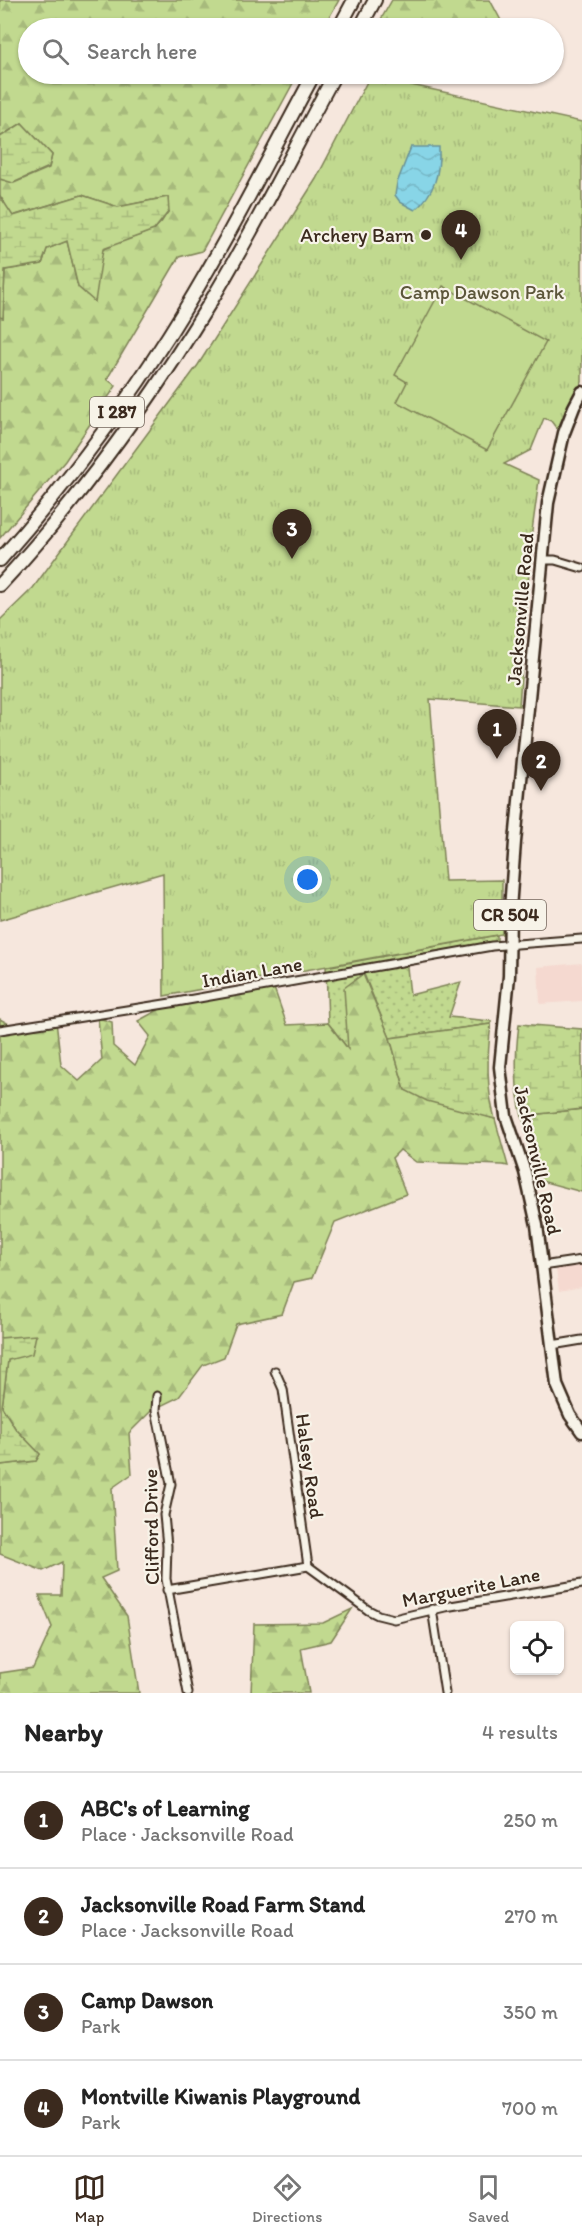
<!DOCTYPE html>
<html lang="en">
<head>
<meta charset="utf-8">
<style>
	body { margin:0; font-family:Itim,sans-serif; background:#f2f2f2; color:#222 }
	.controls { position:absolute; right:18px; bottom:18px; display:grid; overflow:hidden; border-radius:9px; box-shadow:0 2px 4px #0004 }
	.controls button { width:54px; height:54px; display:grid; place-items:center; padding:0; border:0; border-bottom:2px solid #e0e0e0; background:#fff; color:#222; font:30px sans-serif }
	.you { position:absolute; left:308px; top:880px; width:21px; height:21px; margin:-15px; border:4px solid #fff; border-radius:50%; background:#1a73e8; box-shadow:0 0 0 9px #1a73e833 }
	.badge { display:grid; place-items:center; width:39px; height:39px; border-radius:50%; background:#3b2a1e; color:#fff; font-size:20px; font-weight:700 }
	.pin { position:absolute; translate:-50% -50px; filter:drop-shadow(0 2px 3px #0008) }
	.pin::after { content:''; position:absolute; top:32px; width:21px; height:18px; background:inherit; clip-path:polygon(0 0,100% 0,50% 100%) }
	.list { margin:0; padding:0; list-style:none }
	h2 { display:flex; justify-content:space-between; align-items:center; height:78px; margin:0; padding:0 24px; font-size:26px }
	h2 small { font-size:20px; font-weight:400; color:#767676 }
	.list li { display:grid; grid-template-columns:39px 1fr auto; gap:18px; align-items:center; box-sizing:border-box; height:96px; padding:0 24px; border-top:2px solid #e0e0e0 }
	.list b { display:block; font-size:22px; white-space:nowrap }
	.list p { margin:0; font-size:20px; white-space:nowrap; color:#767676 }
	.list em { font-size:20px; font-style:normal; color:#767676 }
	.icon { flex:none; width:33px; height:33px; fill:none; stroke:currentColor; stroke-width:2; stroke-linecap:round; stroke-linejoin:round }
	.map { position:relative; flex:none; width:582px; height:1693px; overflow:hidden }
	.search { position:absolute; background:#fff; box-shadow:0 2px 4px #0004; left:18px; right:18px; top:18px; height:66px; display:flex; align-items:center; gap:15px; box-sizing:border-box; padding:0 21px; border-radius:33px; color:#767676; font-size:22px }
	.sheet { height:462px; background:#fff }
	nav { display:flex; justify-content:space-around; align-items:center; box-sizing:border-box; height:84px; border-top:2px solid #e0e0e0; background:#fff; font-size:16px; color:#767676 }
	nav a { display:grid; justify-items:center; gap:3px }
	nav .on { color:#3b2a1e }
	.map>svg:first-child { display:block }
</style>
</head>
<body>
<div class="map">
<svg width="582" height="1693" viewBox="0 0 582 1693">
	<defs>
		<pattern id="grass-dots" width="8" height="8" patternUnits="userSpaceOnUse" patternTransform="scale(1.5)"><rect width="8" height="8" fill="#c1d98f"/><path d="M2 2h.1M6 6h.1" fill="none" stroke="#a7ba7b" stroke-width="1.8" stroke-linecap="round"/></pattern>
		<pattern id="forest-firs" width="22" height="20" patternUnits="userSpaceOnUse" patternTransform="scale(1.5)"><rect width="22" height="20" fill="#c1d98f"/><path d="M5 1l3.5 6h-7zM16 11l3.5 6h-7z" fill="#a7ba7b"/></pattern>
		<pattern id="wetland-marsh" width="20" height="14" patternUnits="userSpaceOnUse" patternTransform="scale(1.5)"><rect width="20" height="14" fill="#c1d98f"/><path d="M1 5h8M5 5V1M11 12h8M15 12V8" fill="none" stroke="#a7ba7b"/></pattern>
		<pattern id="park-tufts" width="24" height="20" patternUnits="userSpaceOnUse" patternTransform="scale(1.5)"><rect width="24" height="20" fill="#c1d98f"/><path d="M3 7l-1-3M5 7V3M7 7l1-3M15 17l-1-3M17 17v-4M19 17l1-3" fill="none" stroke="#a7ba7b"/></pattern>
		<pattern id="water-waves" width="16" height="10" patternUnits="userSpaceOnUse" patternTransform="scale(1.5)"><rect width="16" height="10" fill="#88d5e7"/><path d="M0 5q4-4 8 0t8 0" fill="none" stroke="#76b7c6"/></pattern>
	</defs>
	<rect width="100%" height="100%" fill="#f6e7dd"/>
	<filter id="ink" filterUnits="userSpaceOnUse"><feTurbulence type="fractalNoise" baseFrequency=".0167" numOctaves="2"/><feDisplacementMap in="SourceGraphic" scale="12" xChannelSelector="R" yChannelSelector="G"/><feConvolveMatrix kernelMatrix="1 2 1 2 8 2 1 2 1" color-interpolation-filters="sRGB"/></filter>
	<g filter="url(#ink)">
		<g fill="#f5d9d0">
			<path d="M582 963V1001L540 1004 538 967Z"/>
			<path d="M582 1258V1287L559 1291 555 1262Z"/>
		</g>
		<path fill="url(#grass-dots)" stroke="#7e8256" stroke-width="1.5" d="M497 935V944L406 958 410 995 461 982 449 1017 491 1021V1024L390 1038 364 974 349 1050 328 1023 326 967Z"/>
		<g fill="url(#forest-firs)" stroke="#7e8256" stroke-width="1.5">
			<path d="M0 0H339L323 28H28V74H298L202 251 179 257 107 379 116 386 65 461 0 538V317L3 318 5 270 42 264 47 249 67 241 78 287C84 278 96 253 105 248 130 234 171 237 168 197L118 207 82 195 12 216 0 196V179L14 183 49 168 52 155 22 123 0 137Z"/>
			<path d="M392 0H490L505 28H376Z"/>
			<path d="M363 974 390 1038 405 1090 495 1119 508 1166 503 1165 416 1162 400 1150 392 1158 406 1194 335 1222 312 1278 294 1282 282 1314 236 1324 224 1357 203 1365 179 1397 152 1410 129 1433 132 1474 112 1488 117 1571 101 1578 127 1616 139 1693H0V1673L33 1668 52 1627 39 1595H61L62 1562 43 1571 0 1554V1465L36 1461 40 1454 15 1428 2 1407 8 1360 36 1336 0 1338V1019L18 1029 56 1021 61 1065 79 1081 102 1060 98 1018 112 1022 113 1046 135 1065 150 1036 138 1021 160 1009 274 988 287 1025 328 1023 348 1049 344 988Z"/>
			<path d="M582 1109V1192L541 1181 522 1116Z"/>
			<path d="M352 1609 331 1641 301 1648 309 1693H251L254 1624 323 1623Z"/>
		</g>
		<g fill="url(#wetland-marsh)" stroke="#7e8256" stroke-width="1.5">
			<path d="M22 123 52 155 49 167 13 183 0 179V137Z"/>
			<path d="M82 195 118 207 168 197 169 211 154 230 103 249 95 302 78 287 67 241 47 249 42 264 5 270 3 318 0 317V196L13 216Z"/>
			<path d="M491 1024C487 1057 486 1087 495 1119L427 1101 405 1090 390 1038Z"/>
			<path d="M519 1024 582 1029V1109L522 1116C514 1085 515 1055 519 1024Z"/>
			<path d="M36 1335 32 1354 8 1360 2 1407 15 1428 40 1454 36 1461 0 1465V1338Z"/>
		</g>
		<path fill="url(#park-tufts)" stroke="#7e8256" stroke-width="1.5" d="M370 76 582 122V382L557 429 551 421 544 418 531 450 504 464 539 480 532 531 519 706 430 699 445 881 502 880V934L164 996 163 873 0 920V620L33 588 198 365 316 179Z"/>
		<path fill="#c1d98f" stroke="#7e8256" stroke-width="1.5" d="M443 286 546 342 487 450 397 402 407 382 395 375Z"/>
		<path fill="url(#water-waves)" stroke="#699197" stroke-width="1.5" d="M411 147H439C440 173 435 193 415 210L400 202 395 195 397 183Z"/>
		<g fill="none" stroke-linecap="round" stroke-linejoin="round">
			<defs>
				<g id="street">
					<path d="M543 560H555L582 568"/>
					<path d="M0 1030 171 1003 492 946 582 939"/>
					<path d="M542 1266 582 1260"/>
					<path d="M552 1345 582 1340"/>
					<path d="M275 1371 283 1389 308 1566"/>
					<path d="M157 1396 156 1410 171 1484 164 1515 167 1546 166 1579 188 1693"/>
					<path d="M167 1590 308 1566 368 1610 378 1615 394 1619 445 1607 582 1584"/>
					<path d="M432 1609 445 1693"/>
				</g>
				<path id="primary" d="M582 392 574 407 564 433 548 503 515 842 510 909 509 976 500 1067 506 1116 525 1172 537 1225 557 1385 570 1415 582 1432"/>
				<g id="highway">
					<path d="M339 28 354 0"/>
					<path d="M360 28 375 0"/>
					<path d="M0 560C62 490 119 414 169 335 222 251 267 161 314 74"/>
					<path d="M0 585C80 499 150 401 211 301 256 227 294 149 335 74"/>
				</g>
			</defs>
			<use href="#street" stroke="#3b2a1e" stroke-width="11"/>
			<use href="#primary" stroke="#3b2a1e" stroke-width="15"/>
			<use href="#highway" stroke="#3b2a1e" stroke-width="16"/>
			<use href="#street" stroke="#f7f3e8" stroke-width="7"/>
			<use href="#primary" stroke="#f7f3e8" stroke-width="10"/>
			<use href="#highway" stroke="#f7f3e8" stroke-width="12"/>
		</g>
	</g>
	<circle fill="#3b2a1e" stroke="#f7f3e8" stroke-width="2" cx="426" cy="235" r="6"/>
	<g text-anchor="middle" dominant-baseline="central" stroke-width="4.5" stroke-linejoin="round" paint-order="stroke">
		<g fill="#f7f3e8" stroke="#73665b" stroke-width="1.5">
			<rect x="90" y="397" width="54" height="30" rx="4.5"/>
			<rect x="474" y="900" width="72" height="30" rx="4.5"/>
		</g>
		<g font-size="18" font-weight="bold" fill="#3b2a1e">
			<text x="117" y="412">I 287</text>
			<text x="510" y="915">CR 504</text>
		</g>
		<g font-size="20" fill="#3b2a1e" stroke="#f7f3e8" text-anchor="end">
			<text x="414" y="235">Archery Barn</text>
		</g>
		<g font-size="20" fill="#5c563a" stroke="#f7f3e8">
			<text x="482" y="292">Camp Dawson Park</text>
		</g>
		<g font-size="20" fill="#3b2a1e" stroke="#f7f3e8">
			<text transform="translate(520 609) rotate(-85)">Jacksonville Road</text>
			<text transform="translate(252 972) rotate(-10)">Indian Lane</text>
			<text transform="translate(538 1160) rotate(77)">Jacksonville Road</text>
			<text transform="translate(310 1466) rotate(82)">Halsey Road</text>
			<text transform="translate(151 1527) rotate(-91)">Clifford Drive</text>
			<text transform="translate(471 1587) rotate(-11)">Marguerite Lane</text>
		</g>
	</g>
</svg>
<div class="controls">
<button><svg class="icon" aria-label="locate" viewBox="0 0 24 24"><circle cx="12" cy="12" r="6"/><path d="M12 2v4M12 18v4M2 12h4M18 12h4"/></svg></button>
</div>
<div class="you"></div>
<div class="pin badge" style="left:497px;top:759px">1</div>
<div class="pin badge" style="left:541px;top:791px">2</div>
<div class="pin badge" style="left:292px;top:559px">3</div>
<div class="pin badge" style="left:461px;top:260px">4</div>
<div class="search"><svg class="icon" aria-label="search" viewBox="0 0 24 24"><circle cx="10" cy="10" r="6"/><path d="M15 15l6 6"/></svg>Search here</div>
</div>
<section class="sheet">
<h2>Nearby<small>4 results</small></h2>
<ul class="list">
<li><span class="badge">1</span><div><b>ABC's of Learning</b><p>Place · Jacksonville Road</p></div><em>250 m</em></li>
<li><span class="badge">2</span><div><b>Jacksonville Road Farm Stand</b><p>Place · Jacksonville Road</p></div><em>270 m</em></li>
<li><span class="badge">3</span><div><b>Camp Dawson</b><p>Park</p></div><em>350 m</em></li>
<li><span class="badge">4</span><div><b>Montville Kiwanis Playground</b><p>Park</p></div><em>700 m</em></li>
</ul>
</section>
<nav>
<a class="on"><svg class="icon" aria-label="map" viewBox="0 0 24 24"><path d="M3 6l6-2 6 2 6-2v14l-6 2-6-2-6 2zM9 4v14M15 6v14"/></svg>Map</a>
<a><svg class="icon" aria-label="directions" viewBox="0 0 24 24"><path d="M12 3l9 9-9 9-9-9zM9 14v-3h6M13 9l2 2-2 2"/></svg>Directions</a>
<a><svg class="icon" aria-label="saved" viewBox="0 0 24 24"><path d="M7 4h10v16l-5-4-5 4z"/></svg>Saved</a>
</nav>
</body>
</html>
